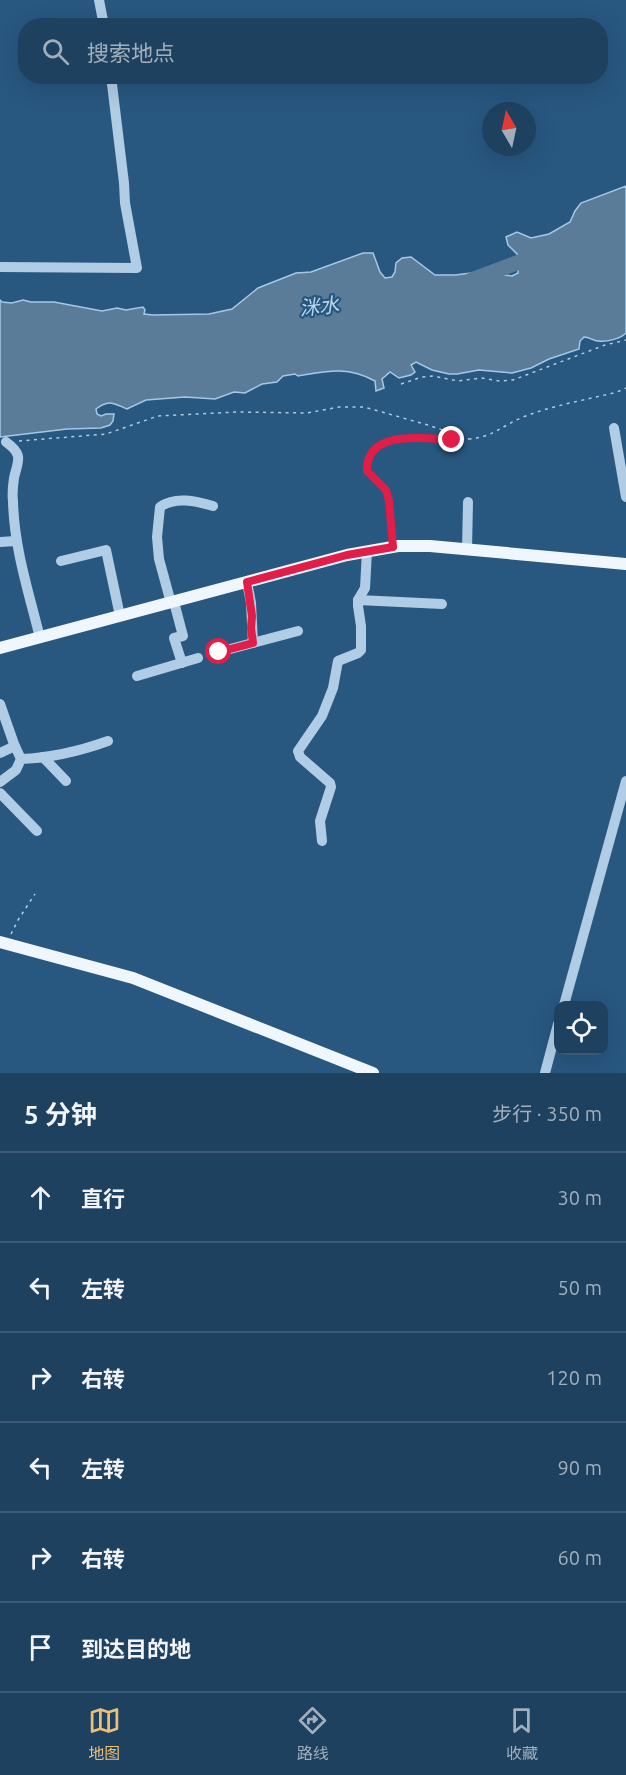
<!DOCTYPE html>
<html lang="zh">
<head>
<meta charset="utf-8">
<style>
	body { margin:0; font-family:Ubuntu,"Noto Sans SC",sans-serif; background:#264866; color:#f1f3f6 }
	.controls { position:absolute; right:18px; bottom:18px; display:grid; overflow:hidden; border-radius:12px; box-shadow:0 6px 24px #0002 }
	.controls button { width:54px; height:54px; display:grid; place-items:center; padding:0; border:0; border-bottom:2px solid #3c5a75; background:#1e4160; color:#f1f3f6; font:30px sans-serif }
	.compass { position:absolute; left:482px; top:102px; width:54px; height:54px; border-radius:50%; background:#1e4160; box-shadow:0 6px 24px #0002; rotate:351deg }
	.stop { position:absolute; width:18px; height:18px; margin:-14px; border:4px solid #e11d48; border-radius:50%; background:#fff }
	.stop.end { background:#e11d48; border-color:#fff; box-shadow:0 2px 6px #0008 }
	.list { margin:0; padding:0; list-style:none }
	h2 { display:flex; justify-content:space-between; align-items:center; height:78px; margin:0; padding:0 24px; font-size:26px }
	h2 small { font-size:20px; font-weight:400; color:#a1afbd }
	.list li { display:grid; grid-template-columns:39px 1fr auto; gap:18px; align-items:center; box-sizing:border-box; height:90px; padding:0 24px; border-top:2px solid #3c5a75 }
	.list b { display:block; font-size:22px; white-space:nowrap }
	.list em { font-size:20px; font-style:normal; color:#a1afbd }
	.icon { flex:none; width:33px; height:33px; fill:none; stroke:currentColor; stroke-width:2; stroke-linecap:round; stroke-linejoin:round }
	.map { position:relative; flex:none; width:626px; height:1073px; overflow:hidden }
	.search { position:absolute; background:#1e4160; box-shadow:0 6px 24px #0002; left:18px; right:18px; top:18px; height:66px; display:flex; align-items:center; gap:15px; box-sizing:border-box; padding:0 21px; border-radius:24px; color:#a1afbd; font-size:22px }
	.sheet { height:618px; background:#1e4160 }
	nav { display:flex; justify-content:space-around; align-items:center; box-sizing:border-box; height:84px; border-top:2px solid #3c5a75; background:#1e4160; font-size:16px; color:#a1afbd }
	nav a { display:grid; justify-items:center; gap:3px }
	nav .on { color:#edbf76 }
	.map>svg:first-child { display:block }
</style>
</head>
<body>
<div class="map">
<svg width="626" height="1073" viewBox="0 0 626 1073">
	<rect width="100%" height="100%" fill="#285780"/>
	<path fill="#5b7c98" stroke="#a4c9e6" stroke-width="1.5" d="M626 186V333C620 339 607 342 598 341 593 341 590 337 584 337L580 341 579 349 549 359 531 368 512 373 479 370 457 374H449L432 370 416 362 411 365 415 372 411 375 399 378 390 372 382 379 384 388 376 391 375 381C348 366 327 371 298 376L295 374 283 376 277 382 262 384 245 393 234 392 215 399 185 397 146 400 127 409C113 403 109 399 96 409L97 414 101 416 106 414H114L113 421 110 425 101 428 67 429 0 437V300L2 302 12 303 23 300 31 302H54L102 311 117 308 126 310 143 307 145 310 144 314 153 315 209 314 232 309 258 288 296 273 311 272 363 253H373L380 272 385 278 392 277 395 272 396 263 402 258 411 257 435 275H455L479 272 512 276 518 273V264L522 259 508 245 506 237 517 232 531 238 549 234 570 222 575 211 581 203Z"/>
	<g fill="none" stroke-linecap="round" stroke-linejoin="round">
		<path stroke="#5b7c98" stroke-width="15" d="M471 280 538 255"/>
		<g stroke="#b0cde5" stroke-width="1.5" stroke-dasharray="3 4.5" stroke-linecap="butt">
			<path d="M401 384 422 377 433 376 458 381 481 378 499 381 513 380 605 345 626 340"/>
			<path d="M19 441 106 434 158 416 237 412 307 413 339 407H364L428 425 469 439"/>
			<path d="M392 537 389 501 386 490 367 471C367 460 370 449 381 444 401 432 444 441 468 439 492 438 503 425 523 417 554 405 586 400 617 392L626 388"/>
			<path d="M11 934 18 920 35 894"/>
		</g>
		<g stroke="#b0cde5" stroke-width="10">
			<path d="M99 0 104 26"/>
			<path d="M0 267 137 268 125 203 124 183 111 76"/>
			<path d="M614 428 626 497"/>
			<path d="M6 442C24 455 18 460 14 478 13 485 12 494 13 501 14 548 29 593 40 638"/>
			<path d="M0 542 16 541"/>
			<path d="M467 549 468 502"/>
			<path d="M61 561 106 550 120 616"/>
			<path d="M247 582 251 603 253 643"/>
			<path d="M358 600 442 604"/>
			<path d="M174 602 183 636 174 638 182 663"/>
			<path d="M171 603 159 559 157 537 160 507C175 496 196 501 213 506"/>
			<path d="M219 652 298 631"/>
			<path d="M137 676 198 658"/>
			<path d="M0 704 14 744 21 759"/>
			<path d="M0 753 15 746"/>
			<path d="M43 757 66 781"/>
			<path d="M0 782 16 770 21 759C51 758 80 751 108 741"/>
			<path d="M0 793 37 831"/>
			<path d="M322 841 320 821 331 787 330 783 300 757 298 751 322 716 333 688 338 661 358 653 361 650V626L358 606V600L365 588 367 551"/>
			<path d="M564 1005 626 781"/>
			<path d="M545 1073 558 1024"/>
		</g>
		<g stroke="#f0f6fd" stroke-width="12">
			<path d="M0 648 347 555 398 546H430L626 564"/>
			<path d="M0 942 133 978 373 1073"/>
		</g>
	</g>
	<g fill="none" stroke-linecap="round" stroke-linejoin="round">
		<path stroke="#e11d48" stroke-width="8" d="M219 652 253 643 251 628 252 616 247 582 347 555 393 547 389 501 386 490 367 471C366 429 424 438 452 440"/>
	</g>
	<g text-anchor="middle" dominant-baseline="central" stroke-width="4.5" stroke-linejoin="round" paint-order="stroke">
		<g font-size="20" font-style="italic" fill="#bbd7ed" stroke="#285780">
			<text transform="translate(319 306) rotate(-6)">洣水</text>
		</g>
	</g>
</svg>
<div class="controls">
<button><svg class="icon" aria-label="locate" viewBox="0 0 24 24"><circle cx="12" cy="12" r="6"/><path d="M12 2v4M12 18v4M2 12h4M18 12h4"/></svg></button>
</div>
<svg class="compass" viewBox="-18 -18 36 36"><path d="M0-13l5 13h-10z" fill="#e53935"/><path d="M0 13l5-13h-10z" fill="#a1afbd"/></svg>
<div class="stop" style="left:219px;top:652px"></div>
<div class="stop end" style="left:452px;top:440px"></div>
<div class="search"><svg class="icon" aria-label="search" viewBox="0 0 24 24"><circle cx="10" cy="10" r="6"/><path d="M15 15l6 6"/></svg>搜索地点</div>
</div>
<section class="sheet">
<h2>5 分钟<small>步行 · 350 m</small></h2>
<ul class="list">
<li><svg class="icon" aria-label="ahead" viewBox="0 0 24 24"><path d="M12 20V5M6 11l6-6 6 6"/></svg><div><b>直行</b></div><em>30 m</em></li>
<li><svg class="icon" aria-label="left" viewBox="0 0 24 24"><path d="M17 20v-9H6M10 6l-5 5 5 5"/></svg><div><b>左转</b></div><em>50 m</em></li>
<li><svg class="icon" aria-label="right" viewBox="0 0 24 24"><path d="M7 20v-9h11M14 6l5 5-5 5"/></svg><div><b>右转</b></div><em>120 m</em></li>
<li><svg class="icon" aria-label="left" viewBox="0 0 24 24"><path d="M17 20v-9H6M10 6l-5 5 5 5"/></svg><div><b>左转</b></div><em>90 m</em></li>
<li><svg class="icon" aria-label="right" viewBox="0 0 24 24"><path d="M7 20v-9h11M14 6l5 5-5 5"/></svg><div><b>右转</b></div><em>60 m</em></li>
<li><svg class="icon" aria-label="arrive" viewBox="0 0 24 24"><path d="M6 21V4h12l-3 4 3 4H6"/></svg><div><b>到达目的地</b></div></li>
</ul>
</section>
<nav>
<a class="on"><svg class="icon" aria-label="map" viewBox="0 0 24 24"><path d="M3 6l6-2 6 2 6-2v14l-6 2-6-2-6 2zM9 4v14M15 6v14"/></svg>地图</a>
<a><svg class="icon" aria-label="directions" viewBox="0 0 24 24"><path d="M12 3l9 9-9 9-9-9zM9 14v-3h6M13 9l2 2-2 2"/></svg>路线</a>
<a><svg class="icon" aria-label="saved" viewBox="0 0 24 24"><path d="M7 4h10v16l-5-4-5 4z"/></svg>收藏</a>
</nav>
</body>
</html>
